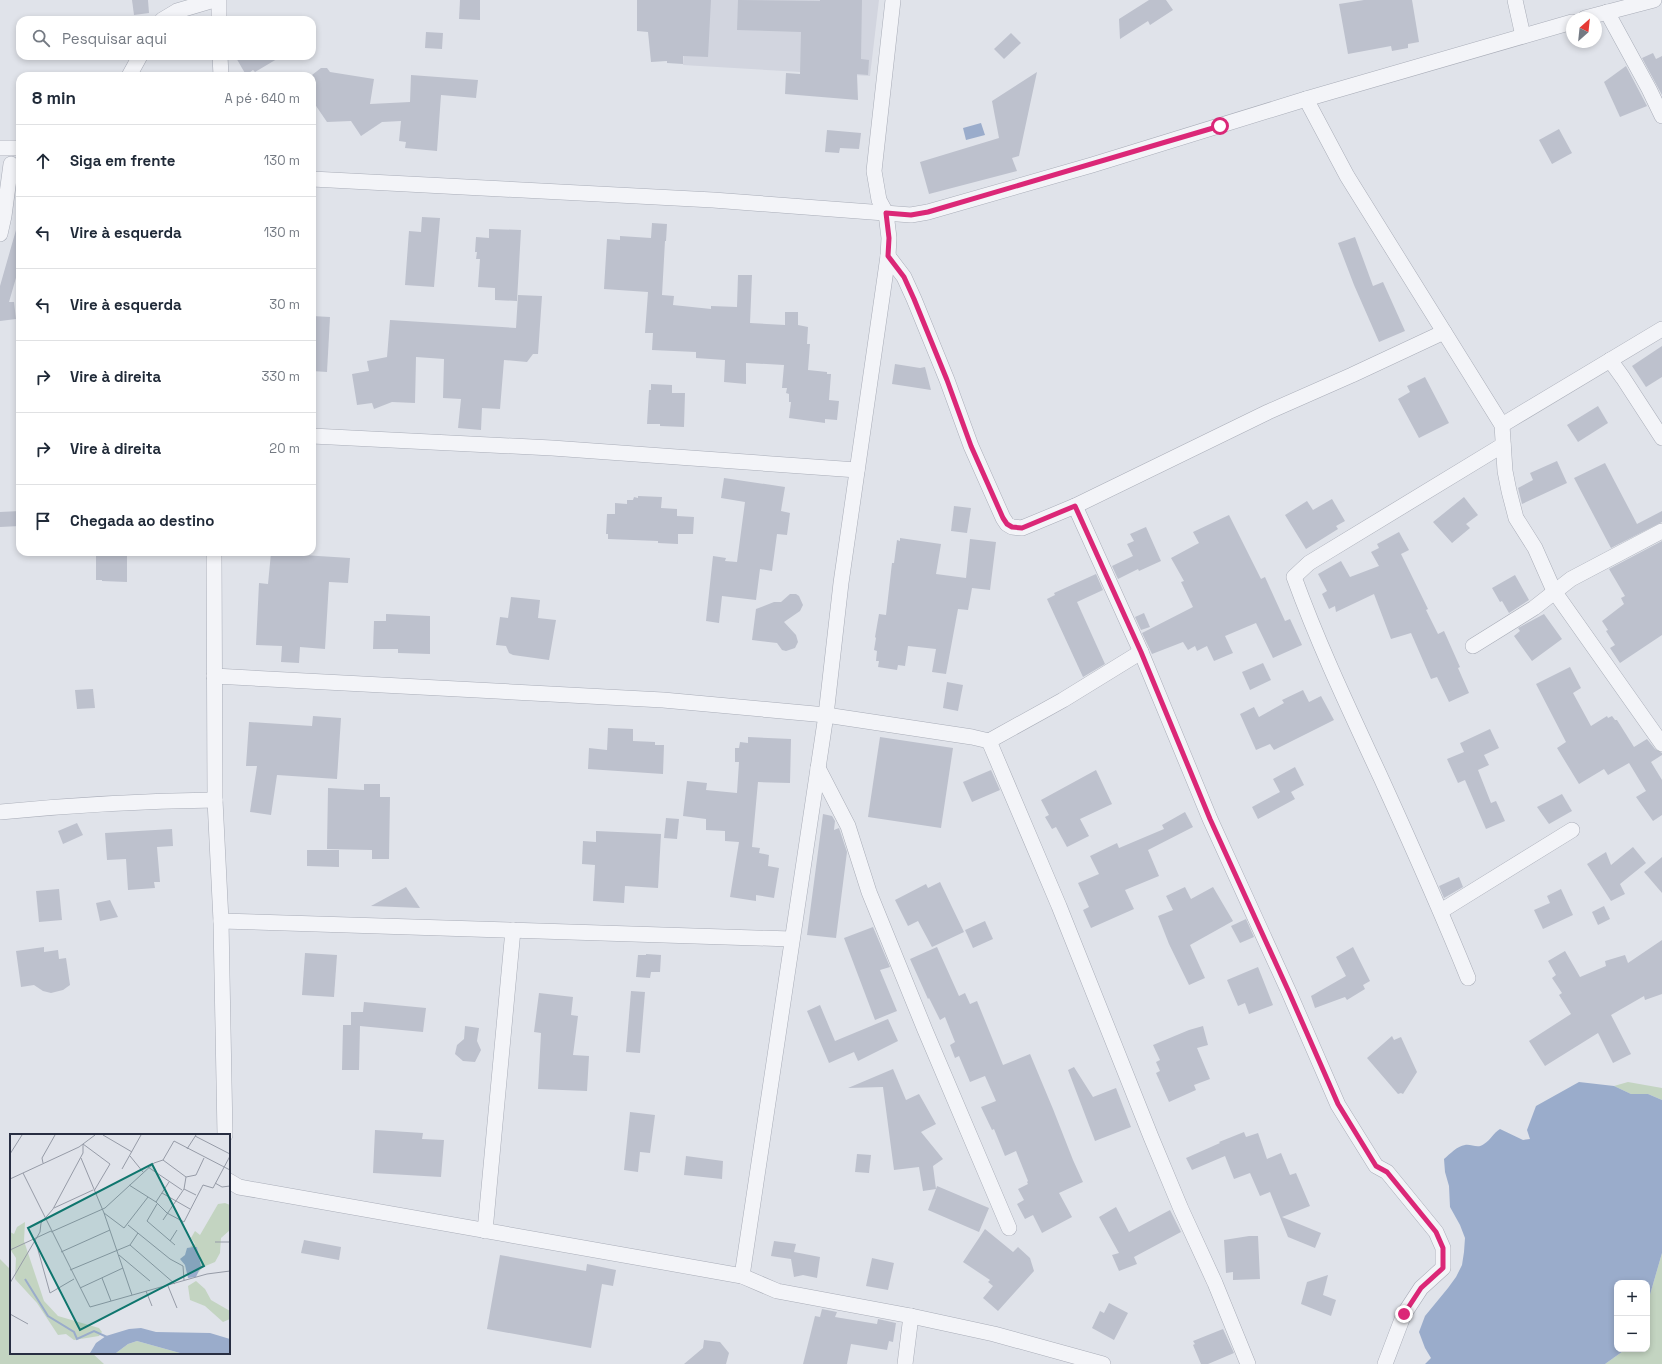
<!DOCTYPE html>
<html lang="pt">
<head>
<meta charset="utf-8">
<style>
	body { margin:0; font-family:"Space Grotesk",sans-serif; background:#f6f6f7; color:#1f2937 }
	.controls { position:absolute; right:12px; bottom:12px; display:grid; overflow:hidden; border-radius:8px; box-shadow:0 2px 6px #0003 }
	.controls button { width:36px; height:36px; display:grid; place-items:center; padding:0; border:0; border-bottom:1px solid #e0e1e3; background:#fff; color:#1f2937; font:20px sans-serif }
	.compass { position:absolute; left:1566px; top:12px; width:36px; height:36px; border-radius:50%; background:#fff; box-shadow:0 2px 6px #0003; rotate:27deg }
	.stop { position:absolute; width:12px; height:12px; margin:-9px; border:3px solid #db2777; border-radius:50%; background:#fff }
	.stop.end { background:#db2777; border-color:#fff; box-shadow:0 1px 4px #0008 }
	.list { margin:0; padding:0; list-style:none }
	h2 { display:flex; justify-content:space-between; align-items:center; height:52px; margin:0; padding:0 16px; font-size:17px }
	h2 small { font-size:13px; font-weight:400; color:#747a83 }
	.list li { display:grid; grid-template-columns:26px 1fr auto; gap:12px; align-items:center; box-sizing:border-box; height:72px; padding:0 16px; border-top:1px solid #e0e1e3 }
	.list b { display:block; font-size:15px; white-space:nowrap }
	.list em { font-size:13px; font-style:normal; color:#747a83 }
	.icon { flex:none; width:22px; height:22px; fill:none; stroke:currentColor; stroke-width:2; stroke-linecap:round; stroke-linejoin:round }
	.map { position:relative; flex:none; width:1662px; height:1364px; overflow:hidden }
	.search { position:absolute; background:#fff; box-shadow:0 2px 6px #0003; left:16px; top:16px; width:300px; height:44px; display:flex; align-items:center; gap:10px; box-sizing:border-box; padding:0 14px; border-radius:12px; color:#747a83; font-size:15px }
	.panel { position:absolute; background:#fff; box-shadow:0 2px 6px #0003; left:16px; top:72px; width:300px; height:484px; border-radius:12px }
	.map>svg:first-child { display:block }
</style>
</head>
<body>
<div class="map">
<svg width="1662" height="1364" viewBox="0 0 1662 1364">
	<rect width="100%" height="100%" fill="#e0e3ea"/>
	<path fill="#d2d5df" d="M687 0H879L870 76 683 65Z"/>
	<g fill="#c3d4c1">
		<path d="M1628 1082 1662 1088V1100L1648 1094H1631L1614 1086Z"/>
		<path d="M1662 1253V1364H1605L1626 1349H1647V1305Z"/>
		<path d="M0 1259 11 1270V1353H92L104 1364H0Z"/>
	</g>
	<g fill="#9aaccb">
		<path d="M981 123 985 135 966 140 963 128Z"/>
		<path d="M1579 1082 1614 1086 1631 1094H1648L1662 1100V1253L1647 1305V1283H1617V1349H1626L1605 1364H1425L1431 1358 1425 1348 1419 1332 1425 1316 1448 1288 1456 1277 1462 1265 1464 1252 1465 1238 1460 1225 1450 1207 1449 1186 1445 1172 1444 1159C1450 1154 1457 1146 1465 1145 1472 1144 1478 1149 1484 1144 1491 1140 1493 1133 1500 1129L1523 1140 1530 1139 1527 1130 1536 1106Z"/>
	</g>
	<g fill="#bdc1cd">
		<path d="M132 0H148L149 13 134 15Z"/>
		<path d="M460 0H480V20L459 19Z"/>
		<path d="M637 0H711L708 57 683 56V64L667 63V61L651 62 648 32 637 31Z"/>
		<path d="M738 0 820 1V0H862L861 59 869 60 868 75 857 74 858 100 785 94 786 73 800 74 801 32 737 30Z"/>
		<path d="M1149 0H1166L1173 10 1150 25 1148 21 1120 39 1119 19Z"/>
		<path d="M1364 0H1412L1419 42 1408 44V48L1392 51 1391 46 1348 54 1339 4Z"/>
		<path d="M426 32 443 33 442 49 425 48Z"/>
		<path d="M1011 33 1021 43 1004 59 994 49Z"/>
		<path d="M1653 53 1656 59 1662 56V95L1642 58Z"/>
		<path d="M235 56H282L255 72 253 70 246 75Z"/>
		<path d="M1626 66 1647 106 1620 117 1604 82Z"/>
		<path d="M321 68H327L330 72 374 79 370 104 410 102 411 75 478 80 476 98 441 95 437 151 405 148 406 142 399 141 401 121 382 122 361 136 351 121 327 122 312 100V75Z"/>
		<path d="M1037 72 1019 156 1012 158 1017 171 929 194 920 162 999 138 992 101Z"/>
		<path d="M1559 129 1572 153 1552 164 1539 140Z"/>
		<path d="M827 130 861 133 859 149 840 148 839 153 825 152Z"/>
		<path d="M422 217 440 218 434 287 405 285 409 231 421 232Z"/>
		<path d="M652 223 667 224 666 241H665L662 295 674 296 673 305 711 309V306L737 307 738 275H752L750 323 785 325V312H798V325L808 327 807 344H810L808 370 827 372V374H831L829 400 839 401 837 420 825 419V423L789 418 791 402H789V394L786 393 787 388H782L784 365 746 363V384L724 382 725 360 696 358V352L652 350 653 333H645L648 292 604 289 607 239 620 240V236L651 238Z"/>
		<path d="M489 229 521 230 517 301 495 300V288L478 287 480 259H476L477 252H475L476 237 489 238Z"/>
		<path d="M16 230 20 231V264L9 302H14L16 319 0 321V286Z"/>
		<path d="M1355 237 1373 286 1383 282 1405 331 1379 342 1354 285 1338 243Z"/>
		<path d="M518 295 542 296 538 354H533L527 362 504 360 500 409 482 408 481 430 458 428 461 399 443 398 444 359 416 357 415 403 392 402 374 409 372 403 357 405 352 374 369 371 367 361 387 357 390 320 516 328Z"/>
		<path d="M312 316 330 317 327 372 312 371Z"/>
		<path d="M1662 346V377L1646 387 1632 366Z"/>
		<path d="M895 364 920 368 925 367 931 390 892 384Z"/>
		<path d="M1425 377 1449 423 1419 438 1398 399 1410 392 1407 386Z"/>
		<path d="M651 384 672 385V393H685L684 427 660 426V424H647L649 390H651Z"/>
		<path d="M1598 406 1608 423 1578 442 1567 425Z"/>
		<path d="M1557 461 1567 483 1522 504 1518 488 1533 480 1530 473Z"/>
		<path d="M1605 463 1637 524 1662 511V522L1611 548 1574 478Z"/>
		<path d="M724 478 785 487 781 511 790 513 787 535 777 534 772 571 760 569 756 600 722 596 719 623 706 621 713 556 726 558 725 561 737 562 745 502 721 498Z"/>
		<path d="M638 496 662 497 661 508 677 509V516L694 517 693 534H678V544L658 543V541L608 539V534H606L607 514H615V503L627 504V500H633L634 497 638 498Z"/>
		<path d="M1464 497 1478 515 1466 524 1470 528 1452 543 1433 522Z"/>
		<path d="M1332 499 1345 521 1336 526 1338 529 1306 549 1285 515 1307 501 1313 510Z"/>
		<path d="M954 506 971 508 967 533 951 531Z"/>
		<path d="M20 511V526L0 527V512Z"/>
		<path d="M1229 515 1261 579 1265 577 1285 621 1290 619 1302 645 1273 658 1256 623 1225 636 1233 653 1214 661 1207 646 1197 651 1195 646 1188 650 1183 642 1152 654 1142 633 1193 607 1181 582 1184 581 1171 558 1199 543 1193 532Z"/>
		<path d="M1146 527 1161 561 1139 571 1138 569 1118 579 1112 566 1133 556 1127 544 1134 541 1130 534Z"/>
		<path d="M1399 532 1409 550 1401 554 1428 609 1426 610 1438 634 1444 631 1460 667 1458 668 1469 693 1449 702 1437 677 1431 679 1411 633 1391 639 1374 594 1336 612 1335 606 1329 609 1322 594 1327 591 1318 574 1341 561 1350 577 1379 566 1371 552 1379 548 1377 544Z"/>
		<path d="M900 538 941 544 936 574 966 578 970 539 996 542 990 590 972 588 968 610 958 609 946 674 932 672 936 649 908 646 905 666 898 665 897 670 878 667 879 661H876L877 651 874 650 876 638 875 637 879 614 886 615 892 563H894L897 540 900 541Z"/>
		<path d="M1662 541V635L1620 663 1610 648 1615 645 1606 631 1608 630 1602 621 1624 604 1621 598 1625 596 1609 569Z"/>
		<path d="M102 552H127V582L102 581V580H96V554H102Z"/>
		<path d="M271 553 350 558 348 583 329 582 325 649 300 647 299 663 281 662 282 646 256 645 259 583 268 584Z"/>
		<path d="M1096 574 1103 590 1077 602 1105 664 1083 677 1047 599 1055 595 1054 593Z"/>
		<path d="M1515 575 1529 600 1509 613 1502 601 1500 602 1492 588Z"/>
		<path d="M790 594H796L799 596 803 605 800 611 784 622 796 635 798 642 795 648 786 651 782 650 777 643 752 640 756 609 774 602H781Z"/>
		<path d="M511 597 540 600 538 618 556 620 549 660 513 655 509 653 506 646 496 645 500 617 508 618Z"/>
		<path d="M1144 613 1150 627 1141 630 1135 617Z"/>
		<path d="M386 614 430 616V654L398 653V649H373L374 621H386Z"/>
		<path d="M1544 614 1562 639 1532 661 1514 636 1520 631 1518 628Z"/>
		<path d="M1263 663 1271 680 1250 690 1242 672Z"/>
		<path d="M1570 667 1581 688 1573 693 1591 726 1607 716 1608 718 1612 716 1615 720H1617L1634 747 1647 739 1655 749 1662 753V755L1651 762 1662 780V815L1653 821 1636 797 1646 791 1629 763 1608 775 1604 769 1579 784 1557 748 1566 742 1536 684Z"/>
		<path d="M947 682 963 685 958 711 943 708Z"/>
		<path d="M93 689 95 708 77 709 75 690Z"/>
		<path d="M1303 690 1309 702 1321 696 1334 720 1274 750 1270 744 1256 750 1240 714 1254 707 1259 717 1284 703 1282 700Z"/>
		<path d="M313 716 341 718 337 779 277 775 271 815 250 812 257 766H246L249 722 312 726Z"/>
		<path d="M608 728 633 729V741L655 742V745H664L663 774 588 769 589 748 607 750Z"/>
		<path d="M1490 729 1499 748 1484 755 1489 765 1478 770 1491 803 1496 801 1505 821 1486 829 1465 780 1458 783 1447 759 1464 752 1460 743Z"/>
		<path d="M748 737 791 739 790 783 758 782 752 847 760 848 759 853 769 855 768 866 779 868 774 898 756 895V901L730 897 739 842 725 841V831L706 830V819L683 816 687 781 707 783 706 790 737 793 739 762H735V748H739L740 742 748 743Z"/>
		<path d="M880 737 953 748 941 828 868 817Z"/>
		<path d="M1295 767 1304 785 1291 792 1295 799 1258 819 1252 807 1280 792 1273 779Z"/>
		<path d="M991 770 1000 790 972 802 963 782Z"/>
		<path d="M1096 770 1112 804 1080 819 1089 836 1067 847 1056 827 1052 829 1045 817 1049 815 1041 800Z"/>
		<path d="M364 784H380V797H390L389 859H372V850L327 849 328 788 364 790Z"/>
		<path d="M1562 794 1572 811 1549 824 1537 807Z"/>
		<path d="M1185 812 1193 827 1148 850 1159 876 1125 890 1134 909 1091 928 1083 910 1089 907 1078 883 1099 874 1090 856 1117 843 1119 848 1164 829 1162 825Z"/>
		<path d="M823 814 832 816 835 821 834 830 839 828 847 852 836 938 807 935Z"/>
		<path d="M666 818 679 819 677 839 664 838Z"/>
		<path d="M77 823 83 835 63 844 58 831Z"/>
		<path d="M172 829 173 846 157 847 160 882H154L155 888 128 890 126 859 107 860 105 833Z"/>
		<path d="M596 831 661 834 658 888 625 886 624 903 593 901 595 865 582 864 583 841 596 842Z"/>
		<path d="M1633 847 1646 863 1620 884 1625 894 1611 901 1587 864 1606 852 1611 865Z"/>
		<path d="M307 850H339V867L307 866Z"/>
		<path d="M1662 857V893L1644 872Z"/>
		<path d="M1459 877 1463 887 1444 898 1439 886Z"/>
		<path d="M940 882 964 932 932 947 918 921 908 926 895 900 926 884 928 888Z"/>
		<path d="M406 887 420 908 371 906Z"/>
		<path d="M1185 887 1191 899 1213 887 1233 921 1190 945 1205 978 1189 985 1169 944 1158 916 1173 910 1166 896Z"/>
		<path d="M59 889 62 920 39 922 36 891Z"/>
		<path d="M1561 889 1573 915 1543 929 1534 910 1550 903 1547 896Z"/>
		<path d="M110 900 118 917 100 921 96 903Z"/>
		<path d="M1604 906 1610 919 1598 925 1592 912Z"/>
		<path d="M1246 919 1254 937 1240 943 1231 926Z"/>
		<path d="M985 921 993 939 973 948 965 930Z"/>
		<path d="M873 927 890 967 880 970 897 1011 875 1020 844 938Z"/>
		<path d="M1662 940V994L1645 1000 1644 996 1611 1015 1631 1054 1613 1063 1598 1033 1545 1066 1529 1041 1571 1014 1559 995 1562 993 1552 978 1556 975 1548 961 1565 951 1580 977 1606 966 1605 961 1625 955 1628 963Z"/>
		<path d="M44 947V952L58 950 59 959 66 958 70 985 63 990 51 993 43 991 34 985 21 987 16 951Z"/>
		<path d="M937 947 959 996 965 993 970 1004 977 1001 1003 1065 1030 1054 1053 1109 1073 1160 1083 1182 1059 1193 1072 1217 1042 1233 1033 1215 1025 1219 1017 1204 1024 1200 1018 1189 1028 1184 1027 1182 1028 1181 1016 1151 1005 1156 994 1129 992 1130 981 1107 996 1101 985 1076 970 1082 959 1056 955 1058 950 1045 955 1042 945 1017 940 1020 929 998 928 999 910 959Z"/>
		<path d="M1353 947 1370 981 1363 985 1365 989 1347 1000 1345 997 1315 1008 1311 996 1346 976 1336 957Z"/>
		<path d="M305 953 337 955 334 997 302 995Z"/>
		<path d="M646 954 661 955 660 972H651L650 978 636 977 638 955H646Z"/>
		<path d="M1258 967 1273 1005 1249 1014 1245 1003 1238 1006 1227 980Z"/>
		<path d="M631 991 645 992 640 1053 626 1052Z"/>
		<path d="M539 993 573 997 571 1015 578 1016 573 1055 589 1056 587 1091 538 1089 541 1033 534 1032Z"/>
		<path d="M364 1002 426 1008 423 1032 360 1026 359 1070H342L343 1025H355H351V1012H363Z"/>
		<path d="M820 1005 835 1041 888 1019 898 1041 858 1061 854 1052 829 1063 807 1011Z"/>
		<path d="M465 1026 479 1028 477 1041 481 1050 475 1062 463 1061 455 1054 457 1045 464 1039Z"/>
		<path d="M1203 1026 1208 1045 1197 1048 1210 1079 1194 1085 1196 1090 1169 1102 1156 1073 1160 1071 1156 1062 1160 1060 1153 1045 1189 1030Z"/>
		<path d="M1392 1036 1394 1040 1401 1037 1417 1072 1403 1094 1401 1093 1398 1094 1367 1058Z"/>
		<path d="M1074 1067 1093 1097 1116 1088 1131 1127 1095 1141 1068 1070Z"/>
		<path d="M893 1069 906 1100 919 1094 936 1124 921 1132 943 1159 933 1166 936 1189 937 1186 989 1208 979 1232 928 1210 936 1189 923 1191 919 1167 894 1170 883 1087 848 1088Z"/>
		<path d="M630 1112 655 1115 650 1153 640 1152 638 1172 624 1170Z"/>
		<path d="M375 1130 423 1133 422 1139 444 1140 441 1177 373 1173Z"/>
		<path d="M1244 1132 1246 1137 1258 1133 1267 1159 1281 1153 1290 1175 1296 1173 1310 1206 1282 1217 1321 1233 1315 1248 1288 1237 1270 1192 1260 1196 1250 1173 1234 1179 1225 1156 1192 1170 1186 1158 1220 1143 1219 1142Z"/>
		<path d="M857 1154 871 1155 869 1173 855 1172Z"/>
		<path d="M686 1156 723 1161 722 1179 684 1175Z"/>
		<path d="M1116 1207 1129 1232 1170 1210 1181 1232 1134 1257 1137 1264 1119 1271 1112 1255 1119 1253 1099 1217Z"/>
		<path d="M985 1229 1013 1252 1018 1247 1030 1258 1034 1271 998 1311 983 1298 993 1286 988 1282 990 1280 963 1262Z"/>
		<path d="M1249 1236H1258L1260 1279 1233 1280V1272L1226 1273 1224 1240Z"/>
		<path d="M304 1240 341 1247 339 1260 301 1253Z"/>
		<path d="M774 1241 796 1244 794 1252 820 1257 817 1278 803 1275 794 1277 791 1259 771 1256Z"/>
		<path d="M500 1255 586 1271 587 1264 616 1270 613 1286 602 1284 591 1348 487 1329Z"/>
		<path d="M872 1258 894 1263 888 1290 866 1286Z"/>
		<path d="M1328 1275 1323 1295 1336 1300 1331 1316 1301 1304 1307 1282Z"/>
		<path d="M1109 1303 1128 1313 1114 1340 1092 1328 1100 1311 1104 1313Z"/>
		<path d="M822 1309 837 1312 835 1317 877 1324 878 1319 896 1323 893 1342 889 1341 887 1350 851 1344 847 1364H803L815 1316 820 1317Z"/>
		<path d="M1223 1329 1234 1353 1208 1364H1201L1193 1345 1195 1344 1193 1341Z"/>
		<path d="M704 1340 720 1342 729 1353 726 1364H684L703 1348Z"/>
	</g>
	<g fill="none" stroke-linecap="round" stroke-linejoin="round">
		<defs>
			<g id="minor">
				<path d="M219 0V20"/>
				<path d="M1515 0 1523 36"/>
				<path d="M1607 12 1649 89 1662 116"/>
				<path d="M1585 18 1654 0"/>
				<path d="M162 20 177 11 214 0"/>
				<path d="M220 56 221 76"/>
				<path d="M129 76 140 56"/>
				<path d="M1306 99 1347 176 1502 425 1505 471 1509 491 1516 518 1535 548 1554 591 1662 744"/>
				<path d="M0 148H20"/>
				<path d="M312 179 713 200 911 215 928 212 1092 165 1306 99 1572 22"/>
				<path d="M0 234 4 216 11 164"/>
				<path d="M888 256 904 277 914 299 947 380 971 446 1003 518 1007 524 1012 527 1022 528 1075 506 1268 412 1352 375 1444 332"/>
				<path d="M1610 360 1623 378 1662 438"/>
				<path d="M1502 425 1662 329"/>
				<path d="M312 436 552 448 857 470"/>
				<path d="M1075 506 1141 652 1210 819 1288 990 1338 1105 1376 1166 1387 1172 1436 1232 1443 1248V1268L1421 1288 1404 1314 1385 1364"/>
				<path d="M214 552 215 800 221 921 225 1135"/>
				<path d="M1473 646 1534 608 1571 579 1662 531"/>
				<path d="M214 676 663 700 826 715 972 737 989 741 1063 700 1141 652"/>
				<path d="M989 741 1059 906 1151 1137 1181 1209 1215 1283 1248 1364"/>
				<path d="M818 768 848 826 869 892 925 1030 1009 1228"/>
				<path d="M0 812C72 805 143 801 215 800"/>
				<path d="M1441 911 1572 830"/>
				<path d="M221 921 791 939"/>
				<path d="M1468 978C1441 911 1411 844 1381 778 1350 711 1319 646 1294 577L1309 563 1503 445"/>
				<path d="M229 1181 239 1187 742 1276 777 1291 911 1316 994 1334 1103 1364"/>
				<path d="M485 1231 513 930"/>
				<path d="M742 1276 826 715 841 583 888 256 889 238 886 213 879 200 874 171 893 0"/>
				<path d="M905 1364 911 1316"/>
			</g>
		</defs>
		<use href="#minor" stroke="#a9adb8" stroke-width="16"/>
		<use href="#minor" stroke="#f3f4f8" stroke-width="15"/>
	</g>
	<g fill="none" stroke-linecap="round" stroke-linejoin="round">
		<path stroke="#db2777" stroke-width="5" d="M1220 126 928 212 911 215 886 213 889 238 888 256 904 277 914 299 947 380 971 446 1003 518 1007 524 1012 527 1022 528 1075 506 1141 652 1210 819 1288 990 1338 1104 1376 1166 1387 1172 1436 1232 1443 1248V1268L1421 1288 1404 1314"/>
	</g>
	<g transform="translate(10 1134)">
		<rect width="220" height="220" fill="#e0e3ea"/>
		<path d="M215 69 220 71V96L211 104 210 119 205 128 193 133 187 140 191 130 187 114 180 113 185 110 181 104 185 97 190 101 208 70ZM15 88 14 107 34 167 48 182 89 194 92 198 89 202 64 206 56 200 48 201 27 169 5 145 6 124 0 115V98L4 100 7 93ZM186 147 195 155 201 166 220 177V185L213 188 195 172 180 166 178 152ZM127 207 170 219H106L118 210Z" fill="#c3d4c1"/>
		<path d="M183 113H187L191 132 186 143 178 144 175 131 170 125 175 121 177 114ZM131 194 146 198 200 199 220 205V219H170L127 207 118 210 106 219H80L86 209 96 202 119 195Z" fill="#9aaccb"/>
		<path fill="none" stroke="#9aaccb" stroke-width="2" d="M15 145 38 182 64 198 67 205 84 197 97 203"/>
		<path fill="none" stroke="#969ba7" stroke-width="1" d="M93 1 122 18M185 2 220 20M73 10 100 30 84 57M177 15 186 1M0 20 12 1M120 22 133 38M71 24 94 79 122 161M153 26 176 43M33 29 32 24 45 1M138 33 172 56M112 35 131 1M13 39 80 173 197 140 220 137M176 43 186 41 194 24M0 45 69 13 85 1M205 49 212 53 220 52M119 51 146 68 157 79 174 88 193 51 203 54 220 22M174 55 186 61M152 59 180 75M146 68 159 48M147 70 137 87 165 111M44 74 83 56M94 79 114 94 138 63M153 86 174 55 176 43M118 91 160 125 173 132 174 146M41 98 95 74 144 29 153 26 164 7 220 36M25 105 40 159 64 145M160 107 167 96M205 108H220M120 111 165 150M0 116 41 97M51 118 100 96M109 121 140 147M60 136 120 111 128 99M92 144 101 167M0 149 30 98 31 89 43 75 73 19V10M158 152 167 174M70 154 113 134M136 157 142 172M0 180 18 190"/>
		<path fill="#0f766e" fill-opacity="0.15" stroke="#0f766e" stroke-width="2" d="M142 30 194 132 70 196 18 94Z"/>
		<rect width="220" height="220" fill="none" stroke="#282e42" stroke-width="2"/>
	</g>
</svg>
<div class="controls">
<button>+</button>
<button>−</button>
</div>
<svg class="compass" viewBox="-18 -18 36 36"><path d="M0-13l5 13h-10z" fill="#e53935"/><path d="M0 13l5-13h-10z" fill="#747a83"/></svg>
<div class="stop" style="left:1220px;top:126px"></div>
<div class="stop end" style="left:1404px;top:1314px"></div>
<div class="search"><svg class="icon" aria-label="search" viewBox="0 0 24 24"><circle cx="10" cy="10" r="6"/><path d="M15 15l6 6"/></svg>Pesquisar aqui</div>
<section class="panel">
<h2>8 min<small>A pé · 640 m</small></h2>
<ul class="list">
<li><svg class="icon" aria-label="ahead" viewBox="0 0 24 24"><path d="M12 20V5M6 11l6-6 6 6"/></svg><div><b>Siga em frente</b></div><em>130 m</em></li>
<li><svg class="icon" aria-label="left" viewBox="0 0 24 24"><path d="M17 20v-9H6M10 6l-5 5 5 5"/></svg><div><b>Vire à esquerda</b></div><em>130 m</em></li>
<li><svg class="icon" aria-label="left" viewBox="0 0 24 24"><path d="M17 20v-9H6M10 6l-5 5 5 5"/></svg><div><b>Vire à esquerda</b></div><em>30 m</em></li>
<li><svg class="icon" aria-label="right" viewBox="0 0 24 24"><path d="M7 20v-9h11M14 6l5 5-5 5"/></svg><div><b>Vire à direita</b></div><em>330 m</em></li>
<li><svg class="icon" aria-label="right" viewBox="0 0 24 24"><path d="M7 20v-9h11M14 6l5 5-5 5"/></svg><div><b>Vire à direita</b></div><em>20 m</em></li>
<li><svg class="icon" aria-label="arrive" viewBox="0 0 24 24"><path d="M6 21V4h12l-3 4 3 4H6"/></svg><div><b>Chegada ao destino</b></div></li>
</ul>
</section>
</div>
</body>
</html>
